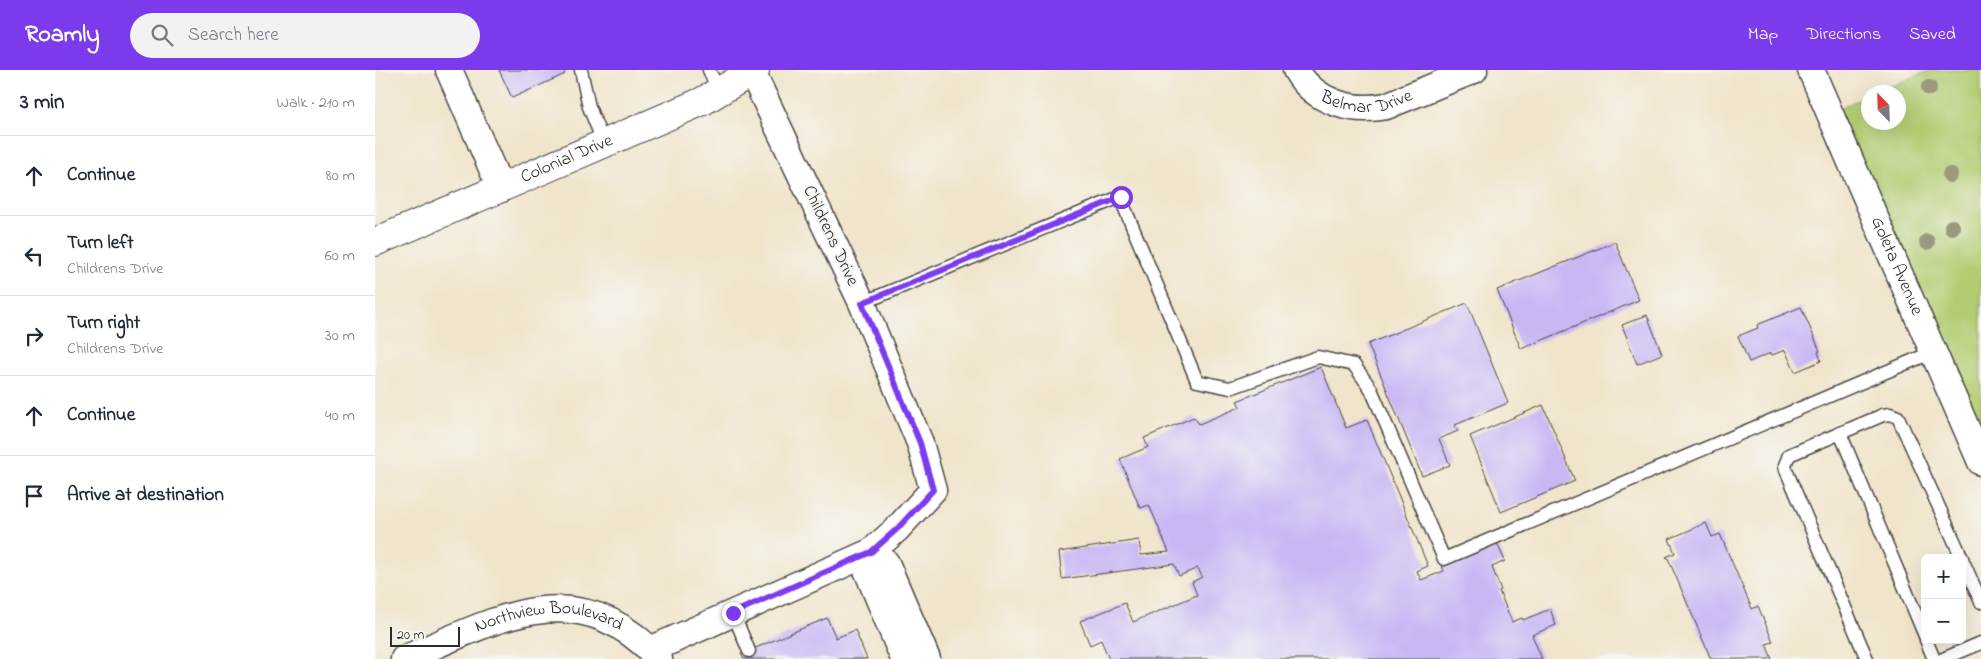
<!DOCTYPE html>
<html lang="en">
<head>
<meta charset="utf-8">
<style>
	body { margin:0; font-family:"Indie Flower",sans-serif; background:#f2f2f3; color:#1f2937 }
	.controls { position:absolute; right:15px; bottom:15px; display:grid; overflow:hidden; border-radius:8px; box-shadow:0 5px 20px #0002 }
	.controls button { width:45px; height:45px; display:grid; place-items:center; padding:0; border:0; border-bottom:1px solid #e0e1e3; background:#fff; color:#1f2937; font:25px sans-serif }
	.compass { position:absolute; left:1486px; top:15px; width:45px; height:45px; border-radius:50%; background:#fff; box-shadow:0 5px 20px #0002; rotate:337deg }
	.scale { position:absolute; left:15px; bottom:12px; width:70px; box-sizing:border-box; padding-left:5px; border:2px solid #2b2b2b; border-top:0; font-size:14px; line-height:18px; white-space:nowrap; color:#2b2b2b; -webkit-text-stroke:4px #f6f6f2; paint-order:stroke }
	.stop { position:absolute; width:15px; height:15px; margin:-11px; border:4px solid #7c3aed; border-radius:50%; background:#fff }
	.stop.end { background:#7c3aed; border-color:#fff; box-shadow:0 1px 5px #0008 }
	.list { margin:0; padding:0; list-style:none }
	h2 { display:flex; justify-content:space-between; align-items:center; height:65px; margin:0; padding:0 20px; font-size:21px }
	h2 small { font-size:16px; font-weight:400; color:#747a83 }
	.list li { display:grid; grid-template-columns:32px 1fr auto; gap:15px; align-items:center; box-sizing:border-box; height:80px; padding:0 20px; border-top:1px solid #e0e1e3 }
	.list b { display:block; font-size:19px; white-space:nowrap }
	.list p { margin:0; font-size:16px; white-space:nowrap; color:#747a83 }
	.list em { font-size:16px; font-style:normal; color:#747a83 }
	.icon { flex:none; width:28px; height:28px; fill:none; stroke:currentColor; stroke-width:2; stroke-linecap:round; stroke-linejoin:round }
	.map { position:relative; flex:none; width:1606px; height:589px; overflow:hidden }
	header { display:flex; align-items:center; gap:30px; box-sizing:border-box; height:70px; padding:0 25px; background:#7c3aed; color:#fff }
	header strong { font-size:24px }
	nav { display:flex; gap:28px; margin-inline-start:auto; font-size:18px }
	.search { width:350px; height:45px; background:#f2f2f3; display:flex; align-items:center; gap:12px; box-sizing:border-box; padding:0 18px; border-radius:28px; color:#747a83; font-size:19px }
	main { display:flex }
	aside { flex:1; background:#fff }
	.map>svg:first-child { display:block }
</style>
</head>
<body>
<header>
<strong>Roamly</strong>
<div class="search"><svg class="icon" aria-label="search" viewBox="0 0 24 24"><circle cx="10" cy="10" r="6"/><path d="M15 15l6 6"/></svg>Search here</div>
<nav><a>Map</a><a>Directions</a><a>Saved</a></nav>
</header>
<main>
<aside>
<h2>3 min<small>Walk · 210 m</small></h2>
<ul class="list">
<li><svg class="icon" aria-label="ahead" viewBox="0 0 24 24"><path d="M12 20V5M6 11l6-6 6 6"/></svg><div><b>Continue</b></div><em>80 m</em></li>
<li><svg class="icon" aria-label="left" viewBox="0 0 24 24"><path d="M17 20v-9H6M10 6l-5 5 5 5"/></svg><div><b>Turn left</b><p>Childrens Drive</p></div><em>60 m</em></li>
<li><svg class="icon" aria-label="right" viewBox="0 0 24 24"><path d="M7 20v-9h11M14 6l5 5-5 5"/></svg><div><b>Turn right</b><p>Childrens Drive</p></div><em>30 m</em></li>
<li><svg class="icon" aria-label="ahead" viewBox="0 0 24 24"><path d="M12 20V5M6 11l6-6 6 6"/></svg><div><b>Continue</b></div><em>40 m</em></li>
<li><svg class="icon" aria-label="arrive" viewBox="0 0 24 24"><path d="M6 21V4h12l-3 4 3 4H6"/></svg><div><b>Arrive at destination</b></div></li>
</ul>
</aside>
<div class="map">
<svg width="1606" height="589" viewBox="0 0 1606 589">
	<rect width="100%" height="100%" fill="#f6f6f2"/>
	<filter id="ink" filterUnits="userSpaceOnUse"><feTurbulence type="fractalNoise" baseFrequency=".02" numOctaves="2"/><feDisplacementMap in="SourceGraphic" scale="10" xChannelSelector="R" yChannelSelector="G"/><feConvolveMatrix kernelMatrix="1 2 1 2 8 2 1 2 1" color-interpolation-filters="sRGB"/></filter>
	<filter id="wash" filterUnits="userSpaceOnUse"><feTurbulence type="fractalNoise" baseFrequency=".0096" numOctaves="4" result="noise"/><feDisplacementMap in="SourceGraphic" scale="20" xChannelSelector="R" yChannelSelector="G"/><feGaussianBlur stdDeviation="1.12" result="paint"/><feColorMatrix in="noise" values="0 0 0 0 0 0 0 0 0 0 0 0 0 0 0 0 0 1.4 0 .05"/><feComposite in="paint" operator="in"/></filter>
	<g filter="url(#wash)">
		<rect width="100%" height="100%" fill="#f0e4ca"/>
		<path fill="#b2cc71" stroke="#6e7c4e" d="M1556 0H1606V392L1454 42 1493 26 1494 52H1524V22H1502Z"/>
		<g id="blocks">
			<g fill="#c9b7f4">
				<path d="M124 0H188L190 4 137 28Z"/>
				<path d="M1240 172 1264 230 1146 279 1122 220Z"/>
				<path d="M1092 233 1133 333 1080 355 1083 361 1064 369 1075 395 1047 406 993 274Z"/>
				<path d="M1426 237 1445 281 1443 282 1446 291 1420 302 1410 280 1397 285 1396 283 1374 292 1363 266 1383 258 1382 255Z"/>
				<path d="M1272 245 1287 284 1262 294 1247 255Z"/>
				<path d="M946 297 971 358 992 350 1053 496 1042 501 1046 510 1069 501 1067 496 1122 473 1130 491 1117 497 1126 520 1124 521 1137 552 1147 548 1148 550 1175 539 1181 555 1157 565 1167 589H734L726 570 715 575 705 551 750 533 758 552 822 525 817 512 827 507 823 498 804 506 799 494 687 509 684 482 764 470 766 485 794 482 774 435 765 438 745 389 773 377 769 368 819 347 824 354 865 337 862 331Z"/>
				<path d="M1168 335 1200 411 1126 442 1095 366Z"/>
				<path d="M1331 453 1337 467 1345 464 1377 539 1383 536 1398 572 1391 574 1397 589H1336L1293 488 1291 487 1300 483 1294 469Z"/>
				<path d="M452 548 461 568 480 560 492 589H369L366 584Z"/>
			</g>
		</g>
	</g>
	<g filter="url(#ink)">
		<use href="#blocks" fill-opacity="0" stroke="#494743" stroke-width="1"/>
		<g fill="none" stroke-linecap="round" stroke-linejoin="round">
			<defs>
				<g id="service">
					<path d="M206 0 214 37 229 74"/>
					<path d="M334 0 344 22"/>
					<path d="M487 233 745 127 822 311 855 318 943 287 979 295 996 319 1069 489 1558 282"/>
					<path d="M1465 363 1550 566"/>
					<path d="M1587 489 1606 532"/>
					<path d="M358 543 374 581"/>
					<path d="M1551 570 1559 589"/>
					<path d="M1492 589 1411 400 1410 395 1414 385 1508 345 1515 344 1523 347 1587 488"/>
					<path d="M1568 589 1606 573"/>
				</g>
				<g id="minor">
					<path d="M74 0 126 119"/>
					<path id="s1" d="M921 0C939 32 977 43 1011 36L1099 0"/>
					<path id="s2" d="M1436 0 1606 392"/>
					<path d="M496 482 511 493 552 589"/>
					<path d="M496 482 492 500 529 589"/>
					<path d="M275 580 496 482 522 459 558 420 545 373 487 233 377 2"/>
					<path id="s3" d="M29 589C119 551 202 499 284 589"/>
				</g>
				<g id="tertiary">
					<path id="s4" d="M0 172 328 31 380 0"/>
				</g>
			</defs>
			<use href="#service" stroke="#494743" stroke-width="15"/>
			<use href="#minor" stroke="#494743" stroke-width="29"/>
			<use href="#tertiary" stroke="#494743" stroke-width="30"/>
			<use href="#service" stroke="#fff" stroke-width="12"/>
			<use href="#minor" stroke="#fff" stroke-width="26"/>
			<use href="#tertiary" stroke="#fff" stroke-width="28"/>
		</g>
		<g fill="#9a997e">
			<circle cx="1554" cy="18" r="8"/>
			<circle cx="1575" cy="105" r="8"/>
			<circle cx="1577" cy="157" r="8"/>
			<circle cx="1552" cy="172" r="8"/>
		</g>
	</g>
	<g fill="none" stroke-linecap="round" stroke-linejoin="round" filter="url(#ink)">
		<path stroke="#7c3aed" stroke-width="6" d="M358 543 496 482 522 459 558 420 545 373 487 233 746 127"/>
	</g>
	<g text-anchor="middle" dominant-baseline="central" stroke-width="4.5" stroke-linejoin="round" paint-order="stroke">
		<g font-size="18" fill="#2b2b2b" stroke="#f6f6f2">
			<text stroke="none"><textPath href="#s1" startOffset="84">Belmar Drive</textPath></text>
			<text stroke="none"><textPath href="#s4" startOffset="209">Colonial Drive</textPath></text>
			<text transform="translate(455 166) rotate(65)">Childrens Drive</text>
			<text stroke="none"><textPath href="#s2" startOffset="214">Goleta Avenue</textPath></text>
			<text stroke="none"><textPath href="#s3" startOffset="154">Northview Boulevard</textPath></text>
		</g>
	</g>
</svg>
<div class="controls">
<button>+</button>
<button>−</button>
</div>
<svg class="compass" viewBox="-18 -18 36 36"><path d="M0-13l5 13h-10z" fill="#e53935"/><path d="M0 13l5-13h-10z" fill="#747a83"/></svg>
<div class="scale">20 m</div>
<div class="stop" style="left:746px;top:127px"></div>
<div class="stop end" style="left:358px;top:543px"></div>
</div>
</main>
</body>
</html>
